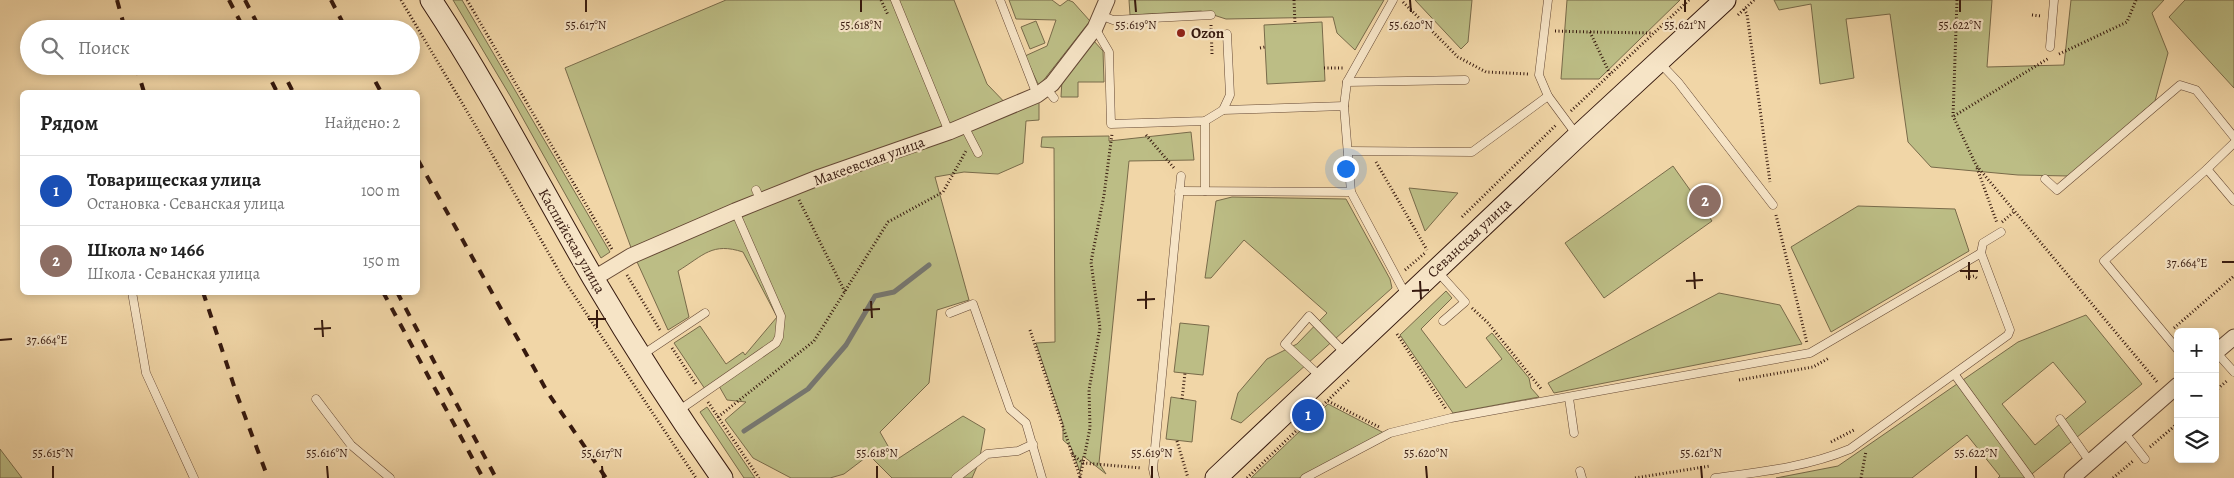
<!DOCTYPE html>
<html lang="ru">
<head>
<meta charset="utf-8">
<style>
	body { margin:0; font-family:Alegreya,serif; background:#f6f6f6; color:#222 }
	.controls { position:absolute; right:15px; bottom:15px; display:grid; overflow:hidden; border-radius:8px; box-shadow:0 2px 8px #0003 }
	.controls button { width:45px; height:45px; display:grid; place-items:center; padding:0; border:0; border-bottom:1px solid #e0e0e0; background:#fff; color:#222; font:25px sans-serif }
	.you { position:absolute; left:1345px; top:168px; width:18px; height:18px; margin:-12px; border:4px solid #fff; border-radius:50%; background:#1a73e8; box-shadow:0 0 0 8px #1a73e833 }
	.badge { display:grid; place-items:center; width:32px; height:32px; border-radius:50%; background:#0f766e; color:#fff; font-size:16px; font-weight:700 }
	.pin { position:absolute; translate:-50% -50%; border:2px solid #fff; box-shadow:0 1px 5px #0006 }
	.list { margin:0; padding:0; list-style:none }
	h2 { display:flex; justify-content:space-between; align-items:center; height:65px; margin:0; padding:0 20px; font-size:21px }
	h2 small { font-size:16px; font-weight:400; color:#767676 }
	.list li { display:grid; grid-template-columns:32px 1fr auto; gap:15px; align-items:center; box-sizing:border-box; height:70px; padding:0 20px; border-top:1px solid #e0e0e0 }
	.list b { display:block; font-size:19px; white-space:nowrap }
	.list p { margin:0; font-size:16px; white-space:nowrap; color:#767676 }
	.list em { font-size:16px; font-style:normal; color:#767676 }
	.icon { flex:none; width:28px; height:28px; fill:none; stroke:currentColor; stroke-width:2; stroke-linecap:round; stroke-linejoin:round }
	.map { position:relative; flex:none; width:2234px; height:478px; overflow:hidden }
	.search { position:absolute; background:#fff; box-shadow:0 2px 8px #0003; left:20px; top:20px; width:400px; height:55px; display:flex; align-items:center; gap:12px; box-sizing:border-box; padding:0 18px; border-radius:28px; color:#767676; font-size:19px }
	.panel { position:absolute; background:#fff; box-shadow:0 2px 8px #0003; left:20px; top:90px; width:400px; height:205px; border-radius:8px }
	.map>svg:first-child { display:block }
</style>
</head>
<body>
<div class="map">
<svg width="2234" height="478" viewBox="0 0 2234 478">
	<rect width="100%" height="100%" fill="#f1d6a7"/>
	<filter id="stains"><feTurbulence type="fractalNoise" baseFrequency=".004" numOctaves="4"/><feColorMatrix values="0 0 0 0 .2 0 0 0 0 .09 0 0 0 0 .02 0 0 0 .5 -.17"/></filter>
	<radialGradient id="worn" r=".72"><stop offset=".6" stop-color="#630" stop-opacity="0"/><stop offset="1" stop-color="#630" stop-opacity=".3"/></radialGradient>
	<g fill="#bcbd85" stroke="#796b4a" fill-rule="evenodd">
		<path d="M453 0H462L610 252 601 258 512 99Z"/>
		<path d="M726 0H954L987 84 1014 112 1039 101V120L1026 121 1023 163 998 174 964 172 935 177 969 300 937 310 929 383 880 432 896 460 963 416 985 429 979 462 972 478H892L869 455 844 474 830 478H791L753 458 725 420 746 402 727 400 719 386 705 389 674 343 700 326 726 364 743 352 745 355 777 317 743 252C712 242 704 255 678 271L689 317 668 330 633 253 565 68Z"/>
		<path d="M1009 0H1052L1060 6 1068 0 1073 2 1090 21 1039 86 1025 56 1047 46 1056 20 1016 19Z"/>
		<path d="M1129 0H1384L1355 50 1337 33 1333 17 1226 19 1201 11 1130 15Z"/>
		<path d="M1415 0H1472L1468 42 1461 49Z"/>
		<path d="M1567 0H1680L1599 79H1561Z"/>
		<path d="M1774 0H1992L1987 67 2064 65 2071 0H2164L2152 13 2168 53 2155 101 2069 176 2018 175 1931 167 1908 142 1890 14 1846 19 1854 78 1820 84 1811 4 1779 10Z"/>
		<path d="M2185 0H2234V88L2169 17Z"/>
		<path d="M1036 21 1045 43 1030 49 1021 27Z"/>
		<path d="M1322 22 1325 81 1267 84 1264 25Z"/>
		<path d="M1093 40 1103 51 1104 82H1078V97H1061L1062 80Z"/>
		<path d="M1191 132 1194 160 1129 161 1099 463 1106 474 1083 456 1080 472 1071 447 1063 440V424L1036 343 1055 342 1054 148 1041 147 1042 137 1109 136V141Z"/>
		<path d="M1673 166 1712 221 1604 298 1565 243Z"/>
		<path d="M1409 188 1458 193 1425 231Z"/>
		<path d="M1232 197 1346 199 1390 279 1392 288 1241 423 1231 419 1238 393 1267 359 1297 344 1327 313 1244 240 1211 278H1205L1216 201Z"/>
		<path d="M1858 206 1955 209 1969 251 1831 332 1791 247Z"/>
		<path d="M1446 291 1452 298 1421 329 1466 388 1502 359 1486 338 1492 333 1529 378 1531 388 1539 397 1453 413 1400 335Z"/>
		<path d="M1719 293 1780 305 1802 344 1554 393 1548 383Z"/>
		<path d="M2086 315 2142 384 2027 478H1998L2000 476 1967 435 1912 478H1776L1838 466 2018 342ZM2053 362 2086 402 2035 445 2002 404Z"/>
		<path d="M1180 323 1209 326 1203 375 1174 372Z"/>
		<path d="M1171 397 1196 401 1192 442 1166 439Z"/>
		<path d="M1328 404 1384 433 1299 478H1251Z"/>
		<path d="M707 407 755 478H744L700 412Z"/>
		<path d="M0 449 22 478H0Z"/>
	</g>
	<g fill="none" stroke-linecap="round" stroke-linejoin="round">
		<path stroke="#767771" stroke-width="5" d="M744 431 808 389 846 345 875 296 894 292 929 265"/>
		<defs>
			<g id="lane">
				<path d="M895 0 949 132"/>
				<path d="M1000 0 1037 95"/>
				<path d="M1548 0 1539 75 1548 96 1576 134"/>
				<path d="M1100 15 1113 20 1211 15"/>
				<path d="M1095 28 1109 52 1111 124 1205 121 1223 110 1344 106 1351 192 1406 295"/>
				<path d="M2050 47 2054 0"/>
				<path d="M1659 62 1678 82 1773 205"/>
				<path d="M1347 82 1465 80"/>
				<path d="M1047 89 1054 98"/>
				<path d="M1344 106 1347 82 1393 0"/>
				<path d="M1223 110 1230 95 1227 34"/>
				<path d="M964 126 978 153"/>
				<path d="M1348 151 1472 152 1548 96"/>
				<path d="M2207 169 2234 143"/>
				<path d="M2045 179 2057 190 2180 85 2196 90 2234 137"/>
				<path d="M756 190 761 201"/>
				<path d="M1179 191 1351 192"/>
				<path d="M1205 191V121"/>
				<path d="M1437 271 1465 302 1443 321"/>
				<path d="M132 292 146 373 194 478"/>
				<path d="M950 313 973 304 1010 409 1026 423 1042 478"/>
				<path d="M2178 350 2104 261 2207 169 2234 201"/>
				<path d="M2216 352 2234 372"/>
				<path d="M642 355 705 313"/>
				<path d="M1955 375 2030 478"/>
				<path d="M1321 377 1285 344 1309 316 1346 354"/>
				<path d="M1569 398 1574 433"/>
				<path d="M316 399 351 445 390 478"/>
				<path d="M678 411 776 343 779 337 781 316 735 211"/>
				<path d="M2060 419 2090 462"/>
				<path d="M2124 432 2145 459"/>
				<path d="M1580 471 1582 478"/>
				<path d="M956 478 987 454 1018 451 1033 444"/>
				<path d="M1155 478 1153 469 1181 176"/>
				<path d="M1305 478 1390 433 1451 418 1810 353 1981 253"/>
				<path d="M1715 478C1760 472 1807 467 1850 449L2008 335 2010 330 1981 253 1983 243 2001 232"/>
			</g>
			<g id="street">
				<path d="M593 279 631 256 735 211 820 177 949 132 1037 95 1052 84 1095 28 1107 0"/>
				<path d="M2215 353 2234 337"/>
				<path d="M2072 478 2178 385"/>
			</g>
			<g id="secondary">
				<path d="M431 0C490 89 539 185 593 278 633 346 676 413 722 478"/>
				<path d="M1216 478 1578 136 1725 0"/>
			</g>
		</defs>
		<use href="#lane" stroke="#654834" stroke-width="9"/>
		<use href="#street" stroke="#654834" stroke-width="17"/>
		<use href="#secondary" stroke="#36190e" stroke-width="23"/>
		<g stroke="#36190e" stroke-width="3" stroke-dasharray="1 2.5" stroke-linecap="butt">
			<path d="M401 0 481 135 564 280 696 478"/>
			<path d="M467 0 613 251"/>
			<path d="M881 0 888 15"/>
			<path d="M1294 0 1295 24"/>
			<path d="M1957 0 1953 116 1976 165 2158 383"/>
			<path d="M1403 2 1458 57 1486 72 1528 74"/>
			<path d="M1744 9 1747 14 1770 182"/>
			<path d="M1738 15 1754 0"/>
			<path d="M2032 15 2041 16"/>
			<path d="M1211 25 1212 54"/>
			<path d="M1555 31 1590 32 1610 74"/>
			<path d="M1590 32 1652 33"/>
			<path d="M1260 48 1265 47"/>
			<path d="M2059 54 2127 22 2136 0"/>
			<path d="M1324 68H1343"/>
			<path d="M1571 111 1689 0"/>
			<path d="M1954 116 2049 58"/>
			<path d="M1146 135 1174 168"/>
			<path d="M1376 162 1427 250"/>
			<path d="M1977 168 1997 223"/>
			<path d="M799 200 845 292"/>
			<path d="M1776 215 1807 343"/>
			<path d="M1462 217 1556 125"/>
			<path d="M2002 222 2015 211"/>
			<path d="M1405 270 1425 253"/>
			<path d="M627 275 660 330"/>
			<path d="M1966 277 1974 276 1978 279"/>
			<path d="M1472 308 1488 323 1542 390"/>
			<path d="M2174 328 2234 276"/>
			<path d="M1030 330 1080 477"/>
			<path d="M1397 334 1446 409"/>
			<path d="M672 348 696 384"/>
			<path d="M1739 380 1813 367 1829 358"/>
			<path d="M2215 391 2228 380"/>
			<path d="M1182 399 1185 373"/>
			<path d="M1328 401 1379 427"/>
			<path d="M708 402 759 478"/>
			<path d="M718 417 814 341 888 222 943 192 966 151"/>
			<path d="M1177 441 1188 478"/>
			<path d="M1831 442 1854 430"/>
			<path d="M2150 447 2178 423"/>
			<path d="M1072 454 1083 463 1142 468"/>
			<path d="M1080 478 1090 428 1089 390 1100 328 1091 262 1104 195 1112 134"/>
			<path d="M1247 478 1349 380"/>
			<path d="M1635 478 1710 466"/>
			<path d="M1861 478 1866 451"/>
			<path d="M2113 478 2133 461"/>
		</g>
		<use href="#lane" stroke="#f6e4c6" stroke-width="8"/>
		<use href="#street" stroke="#f6e4c6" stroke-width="15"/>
		<use href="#secondary" stroke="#f6e4c6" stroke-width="21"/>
		<g stroke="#36190e" stroke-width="4" stroke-dasharray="9 9" stroke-linecap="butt">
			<path d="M117 0 125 29"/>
			<path d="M229 0 244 29"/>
			<path d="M245 0 260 29"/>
			<path d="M331 0 346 29"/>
			<path d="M136 66 144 92"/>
			<path d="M264 66 277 92"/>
			<path d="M280 66 293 92"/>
			<path d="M367 66 381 92"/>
			<path d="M418 160 548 393 606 478"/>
			<path d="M203 292 237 395 268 478"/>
			<path d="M383 292 483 478"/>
			<path d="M397 292 496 478"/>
		</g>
	</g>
	<path fill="none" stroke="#36190e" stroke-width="2" d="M586 0V12M861 0V12M1135 0 1136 12M1410 0 1411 12M1685 0V12M1960 0V12M1969 262V280M2222 262H2234M1960 271H1978M1694 272 1695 289M1420 281 1421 299M1686 281 1703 280M1146 291V309M1412 291 1429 290M1137 300 1155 299M871 301 872 318M597 310V328M863 310 880 309M588 319H606M322 320 323 337M314 329 331 328M0 340 12 339M53 466V478M327 466 328 478M602 466 603 478M877 466V478M1152 466V478M1426 466 1427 478M1701 466 1702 478M1976 466V478"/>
	<circle fill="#8f2418" stroke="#f6e4c6" stroke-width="2" cx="1181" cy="33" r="5"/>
	<g text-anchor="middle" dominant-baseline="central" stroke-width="4.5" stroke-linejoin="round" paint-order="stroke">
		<g font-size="15" font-weight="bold" fill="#36190e" stroke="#f6e4c6" text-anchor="start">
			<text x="1191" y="33">Ozon</text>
		</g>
		<g font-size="15" fill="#36190e" stroke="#f6e4c6">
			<text transform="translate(869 161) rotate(-20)">Макеевская улица</text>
			<text transform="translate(1469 238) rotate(-43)">Севанская улица</text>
			<text transform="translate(572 241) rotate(60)">Каспийская улица</text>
		</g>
	</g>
	<g font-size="12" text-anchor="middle" fill="#36190e" stroke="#f6e4c6" stroke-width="4.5" stroke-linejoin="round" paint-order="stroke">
		<text x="586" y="29">55.617°N</text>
		<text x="861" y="29">55.618°N</text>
		<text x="1136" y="29">55.619°N</text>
		<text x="1411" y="29">55.620°N</text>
		<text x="1685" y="29">55.621°N</text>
		<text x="1960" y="29">55.622°N</text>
		<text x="2187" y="267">37.664°E</text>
		<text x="47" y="344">37.664°E</text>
		<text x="53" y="457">55.615°N</text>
		<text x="327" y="457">55.616°N</text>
		<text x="602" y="457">55.617°N</text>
		<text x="877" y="457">55.618°N</text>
		<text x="1152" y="457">55.619°N</text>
		<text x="1426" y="457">55.620°N</text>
		<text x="1701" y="457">55.621°N</text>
		<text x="1976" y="457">55.622°N</text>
	</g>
	<rect width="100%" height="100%" filter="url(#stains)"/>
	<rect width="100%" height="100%" fill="url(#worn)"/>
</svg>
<div class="controls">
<button>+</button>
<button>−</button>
<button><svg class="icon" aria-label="layers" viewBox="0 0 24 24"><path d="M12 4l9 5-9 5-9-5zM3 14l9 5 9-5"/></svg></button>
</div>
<div class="you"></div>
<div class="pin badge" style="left:1308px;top:415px;background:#1a4fb4">1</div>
<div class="pin badge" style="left:1705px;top:201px;background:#8d6e63">2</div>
<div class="search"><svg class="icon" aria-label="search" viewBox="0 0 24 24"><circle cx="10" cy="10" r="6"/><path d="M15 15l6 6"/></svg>Поиск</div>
<section class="panel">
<h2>Рядом<small>Найдено: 2</small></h2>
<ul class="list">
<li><span class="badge" style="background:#1a4fb4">1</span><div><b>Товарищеская улица</b><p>Остановка · Севанская улица</p></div><em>100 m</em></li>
<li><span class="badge" style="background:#8d6e63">2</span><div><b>Школа № 1466</b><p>Школа · Севанская улица</p></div><em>150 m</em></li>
</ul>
</section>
</div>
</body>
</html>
